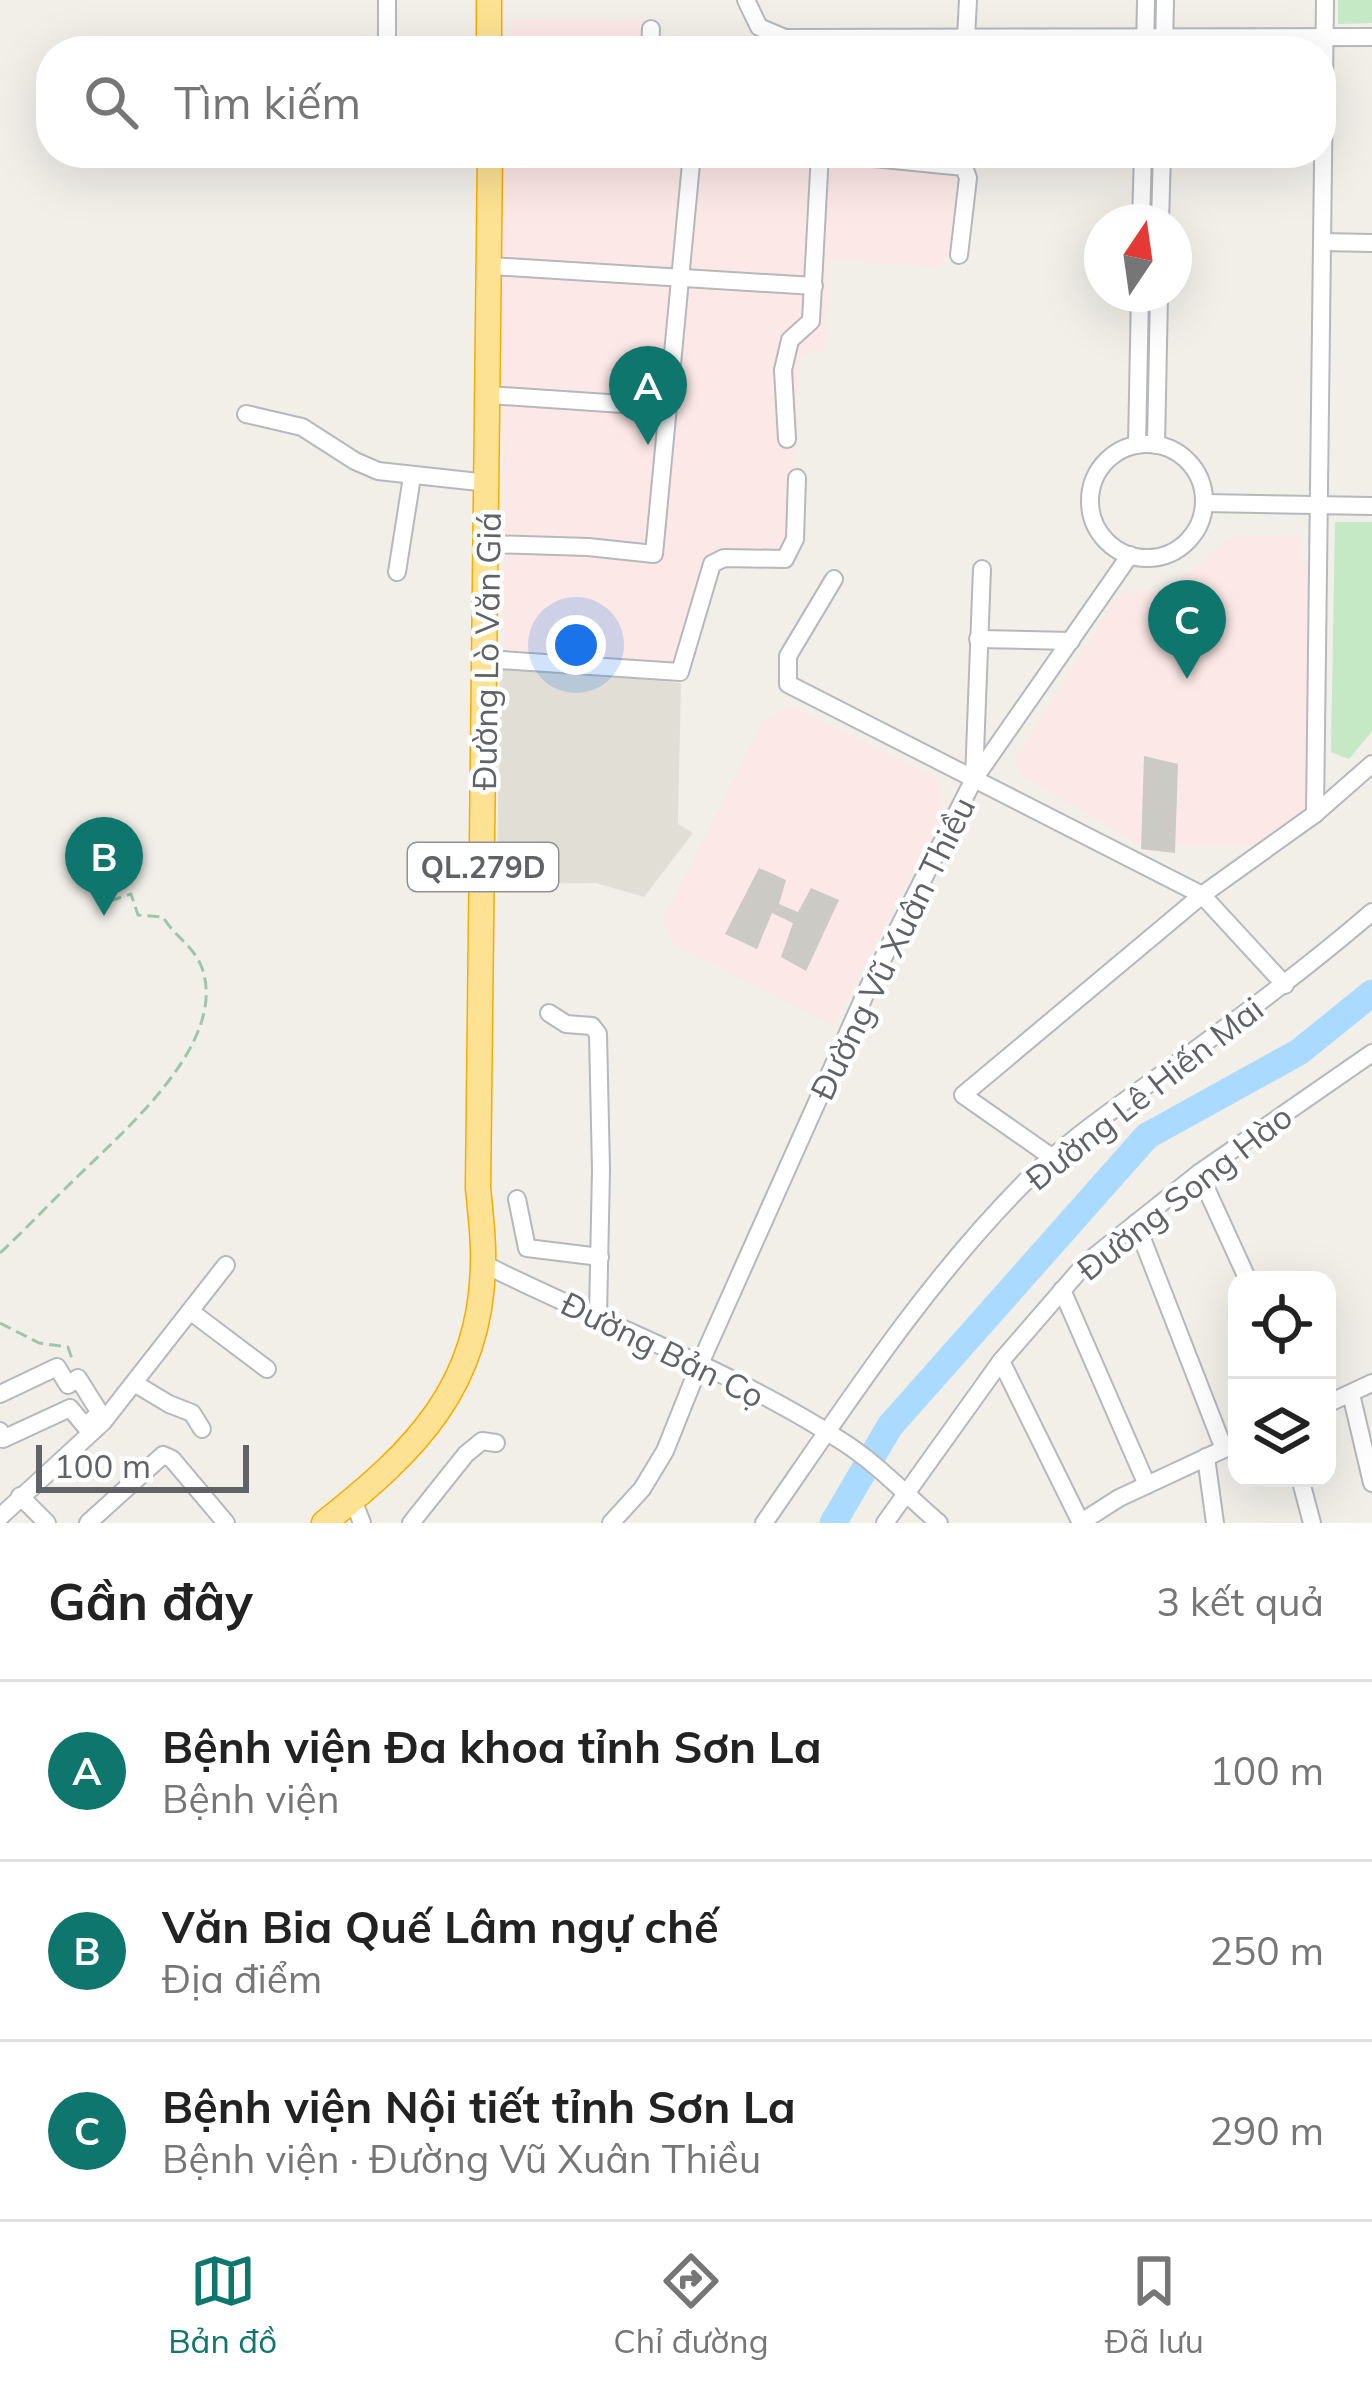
<!DOCTYPE html>
<html lang="vi">
<head>
<meta charset="utf-8">
<style>
	body { margin:0; font-family:Mulish,sans-serif; background:#f2f2f2; color:#222 }
	.controls { position:absolute; right:36px; bottom:36px; display:grid; overflow:hidden; border-radius:24px; box-shadow:0 12px 48px #0002 }
	.controls button { width:108px; height:108px; display:grid; place-items:center; padding:0; border:0; border-bottom:3px solid #e0e0e0; background:#fff; color:#222; font:60px sans-serif }
	.compass { position:absolute; left:1084px; top:204px; width:108px; height:108px; border-radius:50%; background:#fff; box-shadow:0 12px 48px #0002; rotate:13deg }
	.scale { position:absolute; left:36px; bottom:30px; width:213px; box-sizing:border-box; padding-left:12px; border:6px solid #5f6368; border-top:0; font-size:33px; line-height:42px; white-space:nowrap; color:#5f6368; -webkit-text-stroke:9px #fff; paint-order:stroke }
	.you { position:absolute; left:576px; top:645px; width:42px; height:42px; margin:-30px; border:9px solid #fff; border-radius:50%; background:#1a73e8; box-shadow:0 0 0 18px #1a73e833 }
	.badge { display:grid; place-items:center; width:78px; height:78px; border-radius:50%; background:#0f766e; color:#fff; font-size:39px; font-weight:700 }
	.pin { position:absolute; translate:-50% -99px; filter:drop-shadow(0 3px 6px #0008) }
	.pin::after { content:''; position:absolute; top:63px; width:42px; height:36px; background:inherit; clip-path:polygon(0 0,100% 0,50% 100%) }
	.list { margin:0; padding:0; list-style:none }
	h2 { display:flex; justify-content:space-between; align-items:center; height:156px; margin:0; padding:0 48px; font-size:51px }
	h2 small { font-size:39px; font-weight:400; color:#767676 }
	.list li { display:grid; grid-template-columns:78px 1fr auto; gap:36px; align-items:center; box-sizing:border-box; height:180px; padding:0 48px; border-top:3px solid #e0e0e0 }
	.list b { display:block; font-size:45px; white-space:nowrap }
	.list p { margin:0; font-size:39px; white-space:nowrap; color:#767676 }
	.list em { font-size:39px; font-style:normal; color:#767676 }
	.icon { flex:none; width:66px; height:66px; fill:none; stroke:currentColor; stroke-width:2; stroke-linecap:round; stroke-linejoin:round }
	.map { position:relative; flex:none; width:1372px; height:1523px; overflow:hidden }
	.search { position:absolute; background:#fff; box-shadow:0 12px 48px #0002; left:36px; right:36px; top:36px; height:132px; display:flex; align-items:center; gap:30px; box-sizing:border-box; padding:0 42px; border-radius:48px; color:#767676; font-size:45px }
	.sheet { height:696px; background:#fff }
	nav { display:flex; justify-content:space-around; align-items:center; box-sizing:border-box; height:168px; border-top:3px solid #e0e0e0; background:#fff; font-size:33px; color:#767676 }
	nav a { display:grid; justify-items:center; gap:6px }
	nav .on { color:#0f766e }
	.map>svg:first-child { display:block }
</style>
</head>
<body>
<div class="map">
<svg width="1372" height="1523" viewBox="0 0 1372 1523">
	<rect width="100%" height="100%" fill="#f1efe8"/>
	<path fill="#e1ded6" d="M500 666 681 683 678 824 693 833 644 897 596 883 497 884Z"/>
	<g fill="#fce8e6">
		<path d="M511 19 656 21 664 51H512Z"/>
		<path d="M501 153H732L955 172 950 254 938 267 829 259 825 350 801 355 788 536 781 551 765 555 710 554 677 668 504 655Z"/>
		<path d="M1233 536H1298L1302 545 1301 559 1311 568 1306 809 1254 846H1142L1021 775 1015 760 1116 599 1129 591H1167Z"/>
		<path d="M792 707 937 778 942 801 934 832 833 1025 673 944 664 918 764 720Z"/>
	</g>
	<g fill="#c5e8c5">
		<path d="M1338 0H1372V23L1338 24Z"/>
		<path d="M1335 522H1372V731L1349 759 1331 752Z"/>
	</g>
	<g fill="none" stroke-linecap="round" stroke-linejoin="round">
		<path stroke="#aadaff" stroke-width="27" d="M833 1523 890 1426 1147 1136 1299 1052 1372 993"/>
	</g>
	<g fill="#cccac5">
		<path d="M1144 756 1178 764 1175 853 1141 849Z"/>
		<path d="M759 868 786 880 779 904 798 912 811 888 839 900 806 971 781 957 793 923 772 913 757 949 725 934Z"/>
	</g>
	<g fill="none" stroke-linecap="round" stroke-linejoin="round">
		<defs>
			<g id="minor">
				<path d="M746 0 759 27 785 38 1372 37"/>
				<path d="M966 38 968 0"/>
				<path d="M387 51V0"/>
				<path d="M650 51 651 29"/>
				<path d="M1145 51 1146 0"/>
				<path d="M1164 51 1165 0"/>
				<path d="M823 153 964 167 968 178 959 255"/>
				<path d="M1141 222 1143 153"/>
				<path d="M1160 222 1162 153"/>
				<path d="M1322 242 1372 243"/>
				<path d="M491 266 814 286"/>
				<path d="M489 395 667 407"/>
				<path d="M246 414 302 427 355 461 378 471 488 483"/>
				<path d="M787 439 783 370 790 340 811 321 820 153"/>
				<circle cx="1147" cy="501" r="57"/>
				<path d="M1137 445 1140 294"/>
				<path d="M1156 445 1159 294"/>
				<path d="M1204 503 1372 506"/>
				<path d="M488 544 588 547 654 554 692 153"/>
				<path d="M397 572 412 477"/>
				<path d="M834 579 788 656V684L1202 895 1285 985"/>
				<path d="M978 639 1071 641"/>
				<path d="M486 659 680 672 712 564 724 558 785 559 795 539 797 478"/>
				<path d="M974 779 982 569"/>
				<path d="M1315 814 1325 0"/>
				<path d="M549 1013 566 1024 592 1026 598 1034 601 1170 598 1315"/>
				<path d="M1053 1158 963 1095 1202 895 1315 814 1372 764"/>
				<path d="M1199 1173 1248 1280"/>
				<path d="M517 1199 527 1248 600 1257"/>
				<path d="M1136 1223 1224 1449"/>
				<path d="M484 1264C601 1323 728 1368 840 1440 877 1463 906 1495 939 1523"/>
				<path d="M1062 1290 1147 1485"/>
				<path d="M190 1311 267 1369"/>
				<path d="M1001 1361 1081 1523"/>
				<path d="M134 1383 169 1404 192 1413 202 1429"/>
				<path d="M0 1394 57 1367 68 1385 78 1378 100 1413 85 1426 70 1408 3 1439 0 1431"/>
				<path d="M1351 1394 1372 1483"/>
				<path d="M1327 1404 1372 1383"/>
				<path d="M1206 1457 1215 1523"/>
				<path d="M1300 1478 1312 1523"/>
				<path d="M20 1496 47 1523"/>
				<path d="M353 1500 362 1523"/>
				<path d="M0 1517 103 1422 226 1265"/>
				<path d="M88 1523 163 1455 172 1459 226 1523"/>
				<path d="M411 1523 466 1454 482 1441 496 1443"/>
				<path d="M611 1523 642 1489 665 1451 699 1366 868 988 974 779 1130 555"/>
				<path d="M764 1523C846 1405 923 1285 1025 1182 1069 1139 1120 1105 1169 1069 1239 1018 1307 968 1372 912"/>
				<path d="M885 1523 1001 1361 1086 1263 1199 1173 1372 1053"/>
				<path d="M1080 1523 1119 1498 1237 1443"/>
			</g>
			<g id="highway">
				<path d="M489 0V51"/>
				<path d="M324 1523C415 1451 482 1386 483 1262 484 1237 480 1211 478 1187L490 153"/>
			</g>
		</defs>
		<use href="#minor" stroke="#b5b8bc" stroke-width="20"/>
		<use href="#highway" stroke="#f9ab00" stroke-width="27"/>
		<g stroke="#9cc7a9" stroke-width="3" stroke-dasharray="12 6" stroke-linecap="butt">
			<path d="M0 1253C25 1230 48 1205 73 1181 120 1134 229 1044 202 968 194 946 174 936 163 917L138 915 131 894 107 902 108 908"/>
			<path d="M0 1323 39 1343 68 1347 72 1359"/>
		</g>
		<use href="#minor" stroke="#fff" stroke-width="16"/>
		<use href="#highway" stroke="#fde293" stroke-width="24"/>
	</g>
	<g text-anchor="middle" dominant-baseline="central" stroke-width="9" stroke-linejoin="round" paint-order="stroke">
		<rect fill="#fff" stroke="#8f9295" stroke-width="3" x="408" y="843" width="150" height="48" rx="9"/>
		<g font-size="30" font-weight="bold" fill="#5f6368">
			<text x="483" y="867">QL.279D</text>
		</g>
		<g font-size="33" fill="#5f6368" stroke="#fff">
			<text transform="translate(486 651) rotate(-89)">Đường Lò Văn Giá</text>
			<text transform="translate(892 948) rotate(-64)">Đường Vũ Xuân Thiều</text>
			<text transform="translate(1144 1093) rotate(-38)">Đường Lê Hiến Mai</text>
			<text transform="translate(1184 1192) rotate(-38)">Đường Song Hào</text>
			<text transform="translate(663 1349) rotate(26)">Đường Bản Cọ</text>
		</g>
	</g>
</svg>
<div class="controls">
<button><svg class="icon" aria-label="locate" viewBox="0 0 24 24"><circle cx="12" cy="12" r="6"/><path d="M12 2v4M12 18v4M2 12h4M18 12h4"/></svg></button>
<button><svg class="icon" aria-label="layers" viewBox="0 0 24 24"><path d="M12 4l9 5-9 5-9-5zM3 14l9 5 9-5"/></svg></button>
</div>
<svg class="compass" viewBox="-18 -18 36 36"><path d="M0-13l5 13h-10z" fill="#e53935"/><path d="M0 13l5-13h-10z" fill="#767676"/></svg>
<div class="scale">100 m</div>
<div class="you"></div>
<div class="pin badge" style="left:648px;top:445px">A</div>
<div class="pin badge" style="left:104px;top:916px">B</div>
<div class="pin badge" style="left:1187px;top:679px">C</div>
<div class="search"><svg class="icon" aria-label="search" viewBox="0 0 24 24"><circle cx="10" cy="10" r="6"/><path d="M15 15l6 6"/></svg>Tìm kiếm</div>
</div>
<section class="sheet">
<h2>Gần đây<small>3 kết quả</small></h2>
<ul class="list">
<li><span class="badge">A</span><div><b>Bệnh viện Đa khoa tỉnh Sơn La</b><p>Bệnh viện</p></div><em>100 m</em></li>
<li><span class="badge">B</span><div><b>Văn Bia Quế Lâm ngự chế</b><p>Địa điểm</p></div><em>250 m</em></li>
<li><span class="badge">C</span><div><b>Bệnh viện Nội tiết tỉnh Sơn La</b><p>Bệnh viện · Đường Vũ Xuân Thiều</p></div><em>290 m</em></li>
</ul>
</section>
<nav>
<a class="on"><svg class="icon" aria-label="map" viewBox="0 0 24 24"><path d="M3 6l6-2 6 2 6-2v14l-6 2-6-2-6 2zM9 4v14M15 6v14"/></svg>Bản đồ</a>
<a><svg class="icon" aria-label="directions" viewBox="0 0 24 24"><path d="M12 3l9 9-9 9-9-9zM9 14v-3h6M13 9l2 2-2 2"/></svg>Chỉ đường</a>
<a><svg class="icon" aria-label="saved" viewBox="0 0 24 24"><path d="M7 4h10v16l-5-4-5 4z"/></svg>Đã lưu</a>
</nav>
</body>
</html>
